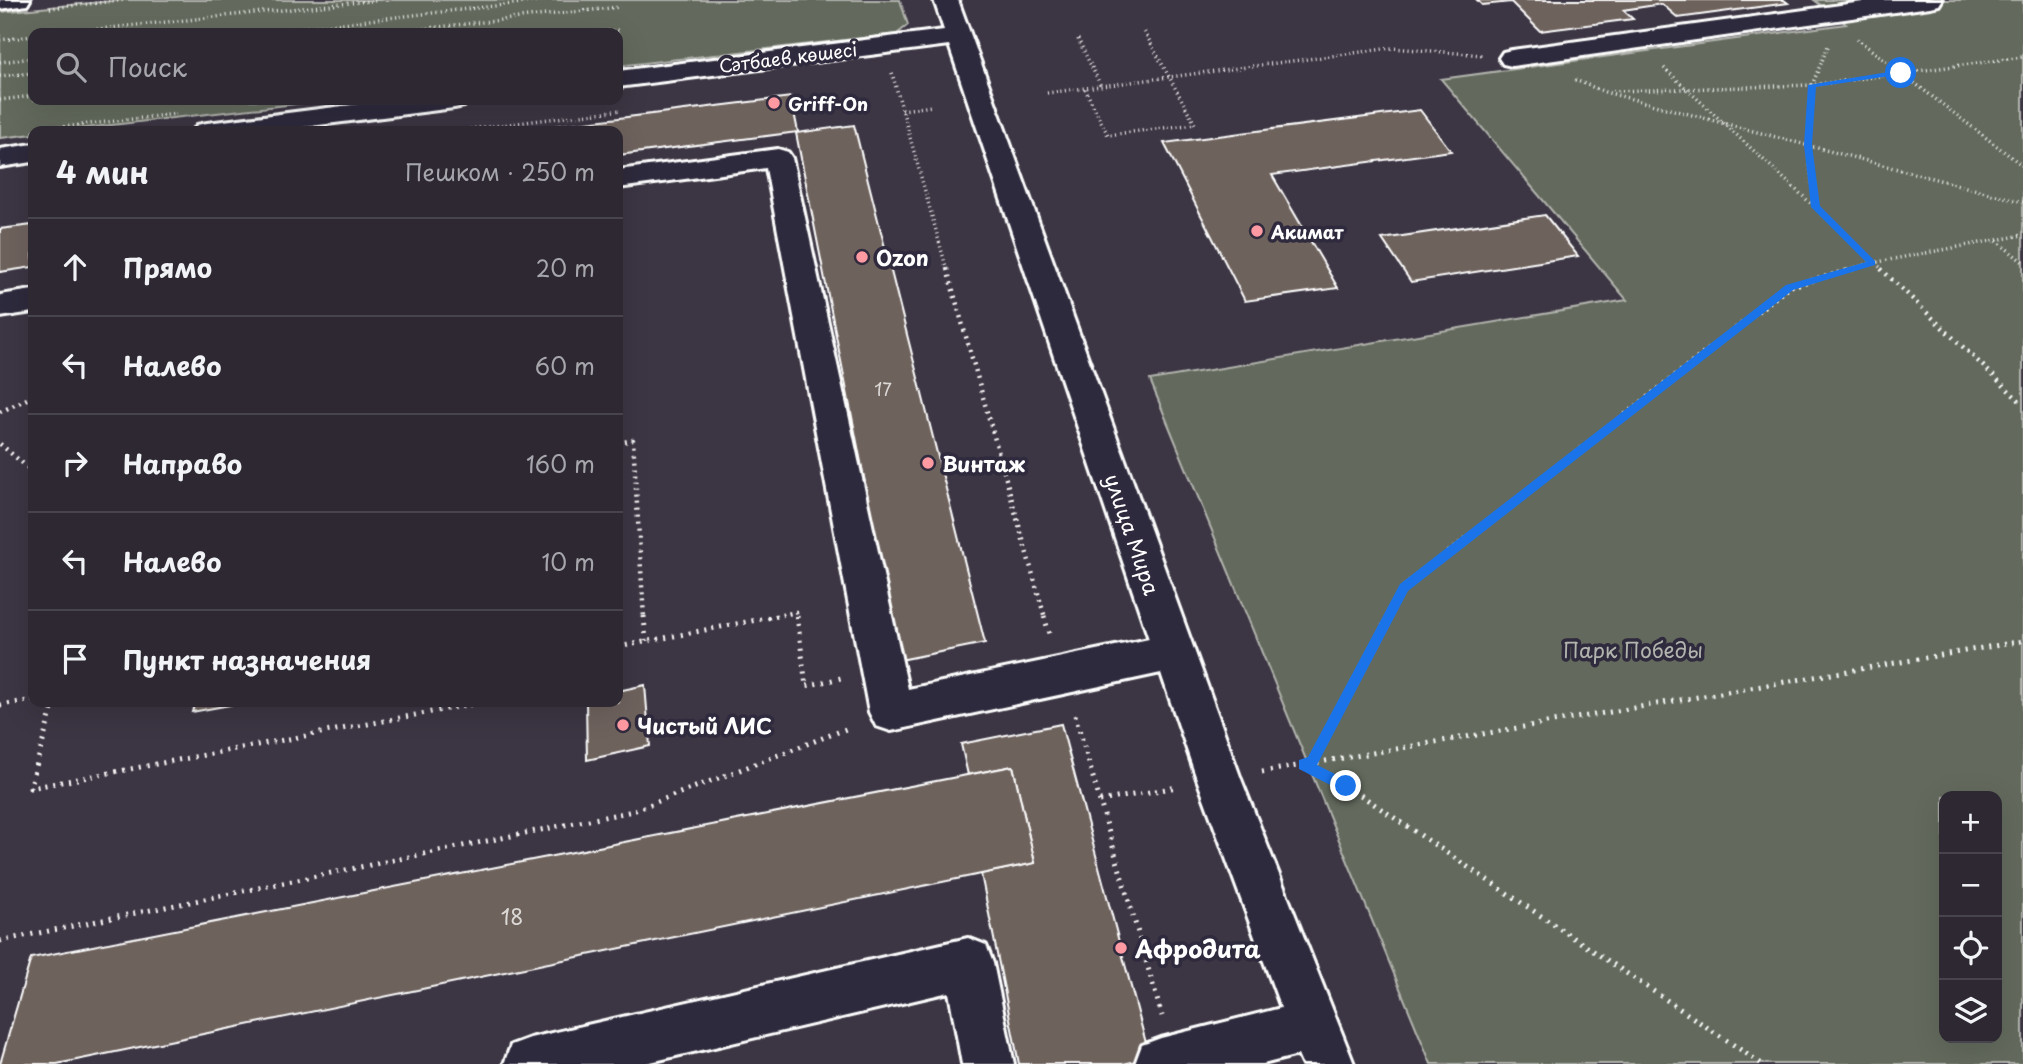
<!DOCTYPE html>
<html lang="ru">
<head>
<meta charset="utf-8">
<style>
	body { margin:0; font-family:"Playpen Sans",sans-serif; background:#35303a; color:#f1f3f6 }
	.controls { position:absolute; right:21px; bottom:21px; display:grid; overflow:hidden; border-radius:14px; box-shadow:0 7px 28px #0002 }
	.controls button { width:63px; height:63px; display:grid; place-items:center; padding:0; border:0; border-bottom:2px solid #48444d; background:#2d2832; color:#f1f3f6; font:35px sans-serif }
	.stop { position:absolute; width:21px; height:21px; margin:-16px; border:5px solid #1a73e8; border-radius:50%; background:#fff }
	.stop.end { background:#1a73e8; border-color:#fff; box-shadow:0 2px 7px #0008 }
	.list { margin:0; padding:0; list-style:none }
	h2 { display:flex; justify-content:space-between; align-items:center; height:91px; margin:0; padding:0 28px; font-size:30px }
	h2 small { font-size:23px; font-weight:400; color:#a7a6ac }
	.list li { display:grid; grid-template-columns:46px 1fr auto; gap:21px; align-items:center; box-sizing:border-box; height:98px; padding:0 28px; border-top:2px solid #48444d }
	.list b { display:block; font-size:26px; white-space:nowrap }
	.list em { font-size:23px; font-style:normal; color:#a7a6ac }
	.icon { flex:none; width:38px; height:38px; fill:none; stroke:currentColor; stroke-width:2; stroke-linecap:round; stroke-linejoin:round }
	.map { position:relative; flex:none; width:2023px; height:1064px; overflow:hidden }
	.search { position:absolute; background:#2d2832; box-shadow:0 7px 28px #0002; left:28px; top:28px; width:595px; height:77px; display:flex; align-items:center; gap:18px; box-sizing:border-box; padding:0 24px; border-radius:14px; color:#a7a6ac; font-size:26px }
	.panel { position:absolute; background:#2d2832; box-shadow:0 7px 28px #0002; left:28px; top:126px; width:595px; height:581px; border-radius:14px }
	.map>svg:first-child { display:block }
</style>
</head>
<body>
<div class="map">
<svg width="2023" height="1064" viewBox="0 0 2023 1064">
	<rect width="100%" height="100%" fill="#3c3543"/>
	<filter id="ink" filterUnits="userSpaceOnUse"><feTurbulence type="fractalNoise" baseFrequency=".0143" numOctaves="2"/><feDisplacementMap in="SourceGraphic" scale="14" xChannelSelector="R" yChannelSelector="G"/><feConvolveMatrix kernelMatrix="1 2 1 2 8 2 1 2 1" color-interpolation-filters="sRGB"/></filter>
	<g filter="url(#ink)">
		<g fill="#646a5d" stroke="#b2b4ae" stroke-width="2" fill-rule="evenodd">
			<path d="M122 0H900L908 25 897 34 618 66V33H33V100H330L60 131H33V134L0 138V12Z"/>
			<path d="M1814 0H2023V1064H1431L1150 380 1627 300 1441 79 1846 24ZM1944 796H1997V1038H1944Z"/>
		</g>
		<g fill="#6e625d" stroke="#fff" stroke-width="2">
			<path d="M1477 0H1784L1788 3 1678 18 1662 4 1623 10 1633 19 1540 31 1511 2 1482 5Z"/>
			<path d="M791 97 798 132 618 155V131H513Z"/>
			<path d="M1420 110 1451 151 1272 175 1338 288 1245 301 1164 143Z"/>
			<path d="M854 125 985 643 900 660 796 133Z"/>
			<path d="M1545 215 1578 256 1411 282 1382 239Z"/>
			<path d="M33 225V267L0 272V229Z"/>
			<path d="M645 685 650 746 587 760 586 702H618V691Z"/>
			<path d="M195 702H246L192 712Z"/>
			<path d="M1061 724 1150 1058 1123 1064H1019L981 874 1035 863 1013 766 968 775 961 744Z"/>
			<path d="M1013 766 1035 863 57 1064H0L31 958Z"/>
		</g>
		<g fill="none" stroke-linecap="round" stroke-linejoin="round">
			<defs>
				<g id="minor">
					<path d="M0 0H30L27 5 0 9Z"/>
					<path d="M934 0H958L1241 779 1354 1064H1302L1298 1055 1263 1064H1135L1142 1045 1161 1038 1281 1008 1197 779 1161 673 891 731 876 726 869 712 766 168 618 188V170L778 149 788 152 792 158 908 689 1149 639 949 45 618 87V71L944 30Z"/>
					<path d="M1877 0H1942L1939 5 1930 7 1512 66 1503 64 1499 58 1503 52 1512 50Z"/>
					<path d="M391 100H468L464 106 454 108 271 131H193L197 125 207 123Z"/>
					<path d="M33 144V162L0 167V149Z"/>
					<path d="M33 290V312L0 317V295Z"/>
					<path d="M968 938 986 945 993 963 1014 1064H962L949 992 642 1064H504L511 1045 530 1038Z"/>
				</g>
			</defs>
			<use href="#minor" stroke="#fff" stroke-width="6"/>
			<g stroke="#fff" stroke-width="3.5" stroke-dasharray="1 3.5" stroke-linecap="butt">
				<path d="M50 8 126 0"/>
				<path d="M61 33 379 0"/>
				<path d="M253 33 548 0"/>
				<path d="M383 33 620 7"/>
				<path d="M590 33 620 30"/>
				<path d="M1078 39 1101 86"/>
				<path d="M1857 39 2023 166"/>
				<path d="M0 40 33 36"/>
				<path d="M0 62 33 58"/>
				<path d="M1664 68 1883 270"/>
				<path d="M892 73 947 270"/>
				<path d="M0 76 33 73"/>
				<path d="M1575 80 1605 92 2023 202"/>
				<path d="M1085 89 1108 135 1195 124 1144 31"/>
				<path d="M1613 91 1812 85 2023 57"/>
				<path d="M1047 93 1392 48 1483 55"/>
				<path d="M0 100 33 96"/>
				<path d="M902 110 932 106"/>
				<path d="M46 129 176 114"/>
				<path d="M470 129 621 110"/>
				<path d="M1815 206 1808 145 1812 85 1829 44"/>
				<path d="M1997 241 2023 262"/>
				<path d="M1847 270 1872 263 2023 235"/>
			</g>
			<g stroke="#fff" stroke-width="4.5" stroke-dasharray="2 5" stroke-linecap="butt">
				<path d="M947 269 1045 618"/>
				<path d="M1881 269 2023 404"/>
				<path d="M0 412 33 396"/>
				<path d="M618 443 633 440 644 618"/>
				<path d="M0 444 33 472"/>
				<path d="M768 618 796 612 797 618"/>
				<path d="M1388 618 1404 587 1789 287 1853 269"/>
			</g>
			<g stroke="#fff" stroke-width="5" stroke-dasharray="2 6" stroke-linecap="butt">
				<path d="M644 616 646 641"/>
				<path d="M797 616 806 686 841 678"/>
				<path d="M1044 616 1050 637"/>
				<path d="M618 647 777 616"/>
				<path d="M54 702 30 788 484 702"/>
				<path d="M0 705 33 700"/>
				<path d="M1075 715 1162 1016"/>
				<path d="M1312 761 1389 616"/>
				<path d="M1304 765 1347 786 1762 1064"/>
				<path d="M1262 772 2023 641"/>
				<path d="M1100 801 1177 787"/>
				<path d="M0 941 633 811 851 727"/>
			</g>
			<use href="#minor" fill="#2f2a3d" fill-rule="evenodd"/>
		</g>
	</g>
	<path fill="#1a73e8" d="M1901 70 1903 74 1816 87 1812 145 1820 206 1875 261V265L1793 290 1408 591 1317 765 1351 782V791H1342L1299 769V760L1308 757 1400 584 1786 285 1866 262 1811 207 1804 145 1808 85Z"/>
	<g fill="#ff9aa2" stroke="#2f2a3d" stroke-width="2.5">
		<circle cx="774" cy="103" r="7"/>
		<circle cx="1257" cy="231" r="7"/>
		<circle cx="862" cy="257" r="7"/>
		<circle cx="928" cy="463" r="7"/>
		<circle cx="623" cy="725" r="7"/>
		<circle cx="1121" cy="948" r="7"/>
	</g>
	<g text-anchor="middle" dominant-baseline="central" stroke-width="7" stroke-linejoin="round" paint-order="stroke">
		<g font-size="18" fill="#fff" stroke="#2f2a3d">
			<text transform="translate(788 57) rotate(-7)">Сәтбаев көшесі</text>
		</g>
		<g font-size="18" font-weight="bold" fill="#fff" stroke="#2f2a3d" text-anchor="start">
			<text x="788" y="103">Griff-On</text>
			<text x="1271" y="231">Акимат</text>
		</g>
		<g font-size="18" fill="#dbd8d6">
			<text x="883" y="388">17</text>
		</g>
		<g font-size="21" font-weight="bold" fill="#fff" stroke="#2f2a3d" text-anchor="start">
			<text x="876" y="257">Ozon</text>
			<text x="942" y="463">Винтаж</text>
			<text x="637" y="725">Чистый ЛИС</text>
		</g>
		<g font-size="21" fill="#fff" stroke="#2f2a3d">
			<text transform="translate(1133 534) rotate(71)">улица Мира</text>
		</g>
		<g font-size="21" fill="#b2b4ae" stroke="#2f2a3d">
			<text x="1633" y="649">Парк Победы</text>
		</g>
		<g font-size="21" fill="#dbd8d6">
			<text x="512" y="916">18</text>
		</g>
		<g font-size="24" font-weight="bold" fill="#fff" stroke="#2f2a3d" text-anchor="start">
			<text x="1135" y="948">Афродита</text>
		</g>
	</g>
</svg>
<div class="controls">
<button>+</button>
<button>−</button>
<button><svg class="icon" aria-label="locate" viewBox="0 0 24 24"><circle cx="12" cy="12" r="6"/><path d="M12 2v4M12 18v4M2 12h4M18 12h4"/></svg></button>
<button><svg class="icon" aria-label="layers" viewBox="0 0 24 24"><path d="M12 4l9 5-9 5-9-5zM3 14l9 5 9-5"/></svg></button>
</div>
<div class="stop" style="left:1901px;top:73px"></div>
<div class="stop end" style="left:1346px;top:786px"></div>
<div class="search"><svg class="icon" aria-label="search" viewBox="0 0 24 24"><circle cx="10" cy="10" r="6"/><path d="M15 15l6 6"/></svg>Поиск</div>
<section class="panel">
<h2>4 мин<small>Пешком · 250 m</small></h2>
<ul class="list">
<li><svg class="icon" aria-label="ahead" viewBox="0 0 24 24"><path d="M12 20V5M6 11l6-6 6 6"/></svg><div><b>Прямо</b></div><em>20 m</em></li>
<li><svg class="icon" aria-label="left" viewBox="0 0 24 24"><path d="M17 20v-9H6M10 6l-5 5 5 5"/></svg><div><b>Налево</b></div><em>60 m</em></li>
<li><svg class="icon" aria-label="right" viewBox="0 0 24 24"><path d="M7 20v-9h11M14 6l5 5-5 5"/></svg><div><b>Направо</b></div><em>160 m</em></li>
<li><svg class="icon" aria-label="left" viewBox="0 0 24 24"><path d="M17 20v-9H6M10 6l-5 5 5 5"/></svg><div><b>Налево</b></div><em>10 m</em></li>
<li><svg class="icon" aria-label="arrive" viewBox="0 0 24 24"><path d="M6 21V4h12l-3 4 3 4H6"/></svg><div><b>Пункт назначения</b></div></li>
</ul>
</section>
</div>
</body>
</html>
